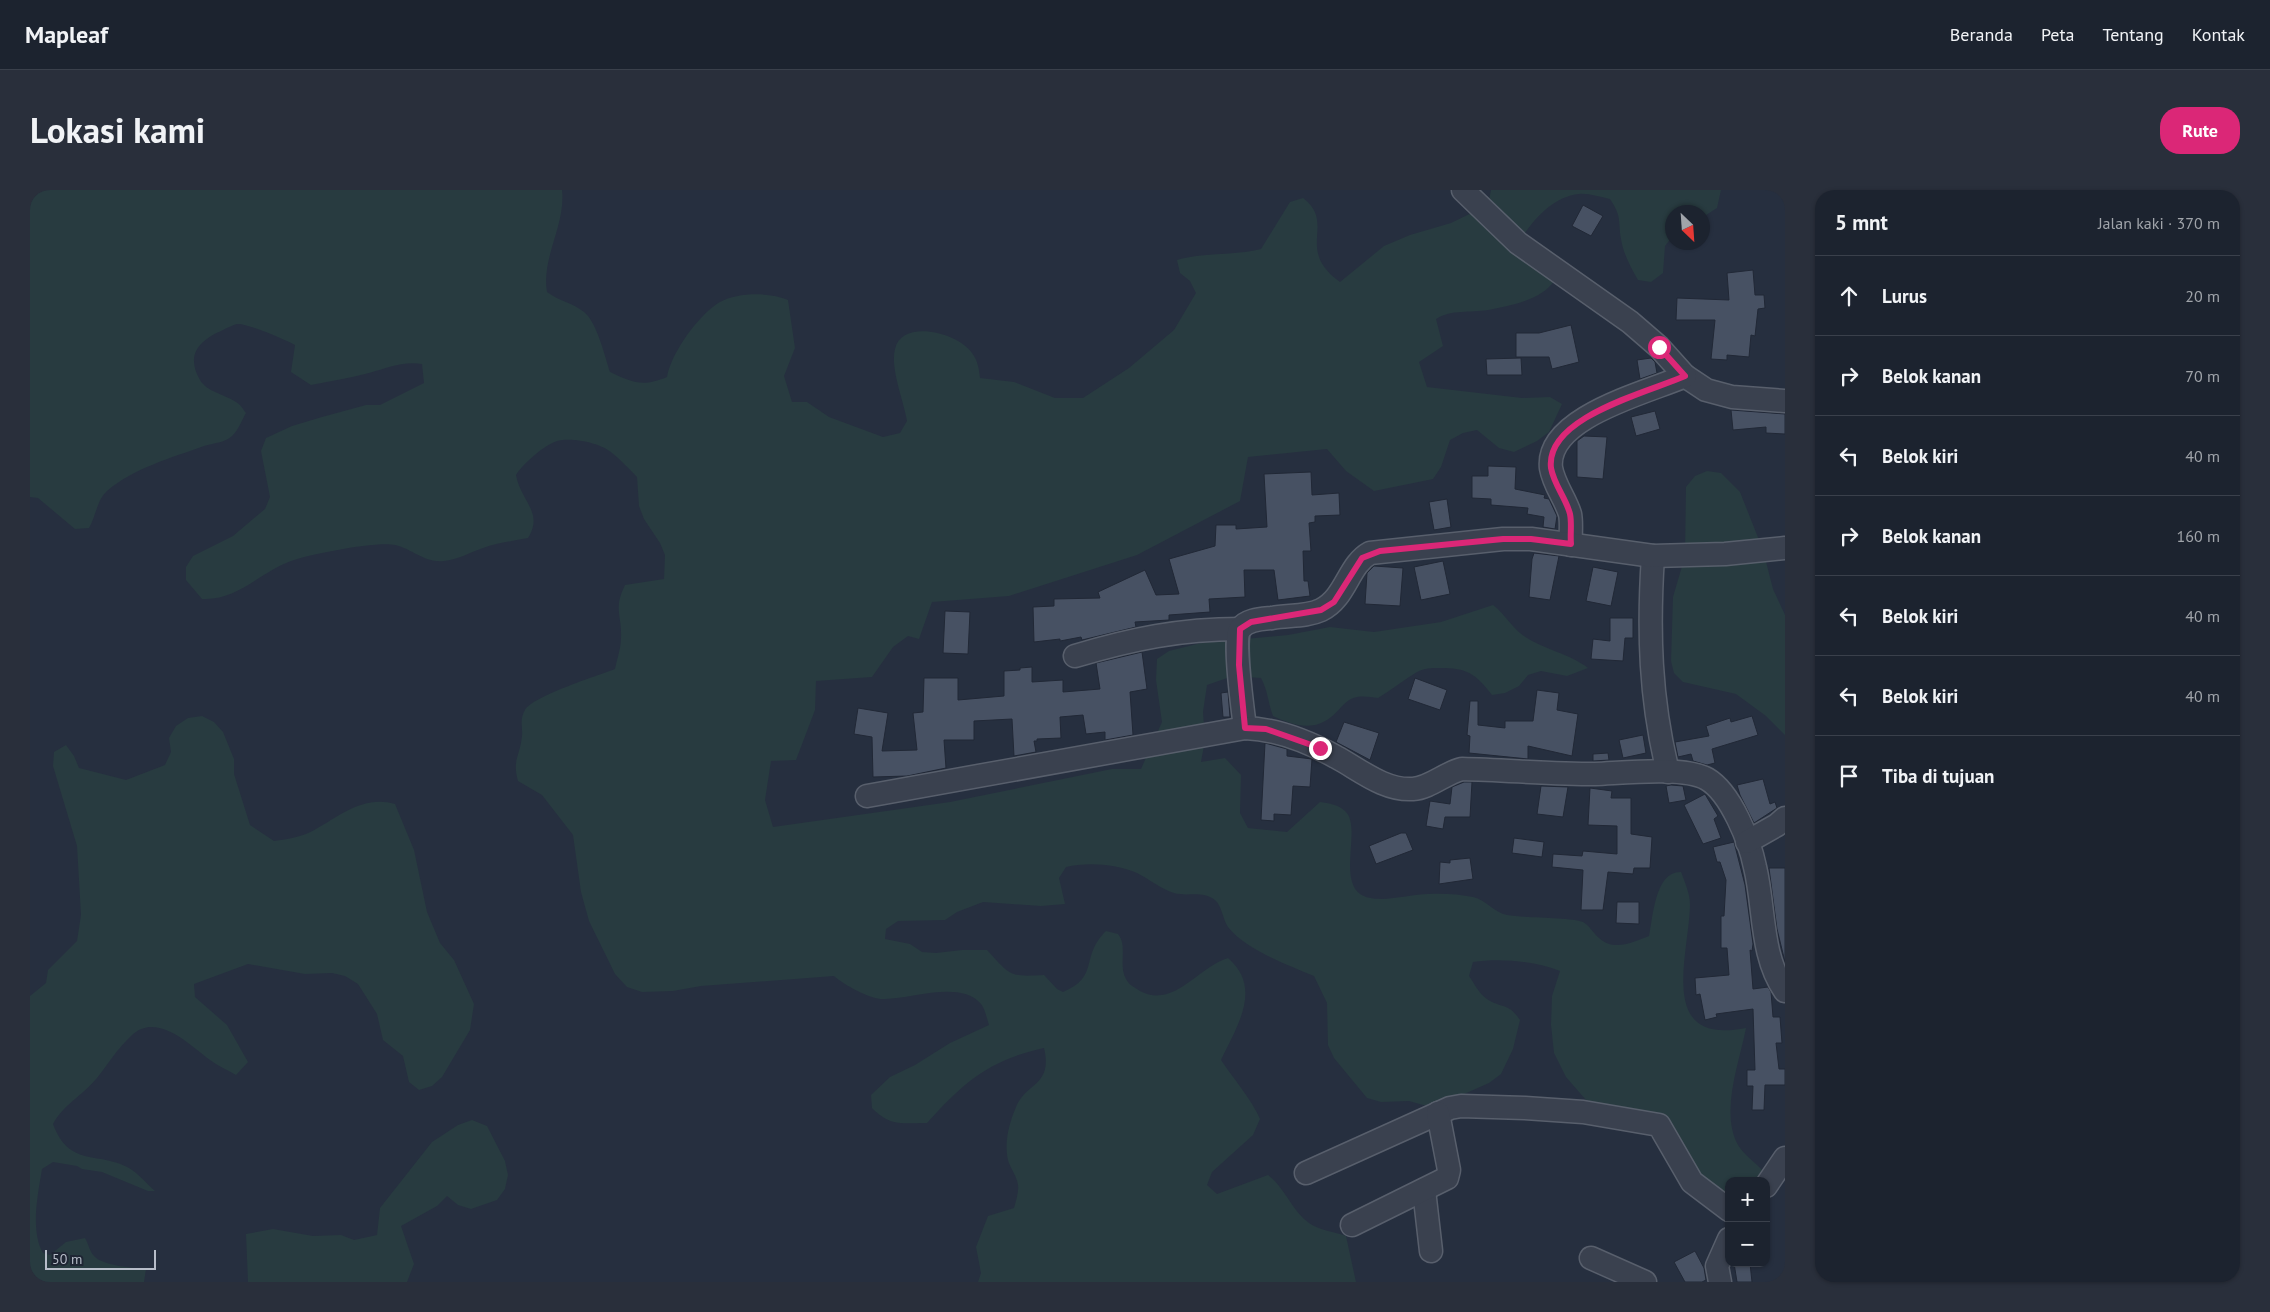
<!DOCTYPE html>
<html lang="id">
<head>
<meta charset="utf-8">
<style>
	body { margin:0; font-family:"PT Sans",sans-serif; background:#292f3b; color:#f1f3f6 }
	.controls { position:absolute; right:15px; bottom:15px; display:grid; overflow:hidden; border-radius:10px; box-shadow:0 1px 4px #0004 }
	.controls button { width:45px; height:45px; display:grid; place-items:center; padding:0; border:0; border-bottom:1px solid #3a404b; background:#1c232f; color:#f1f3f6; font:25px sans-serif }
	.compass { position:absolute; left:1635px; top:15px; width:45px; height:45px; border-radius:50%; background:#1c232f; box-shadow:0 1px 4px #0004; rotate:155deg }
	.scale { position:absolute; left:15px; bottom:12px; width:111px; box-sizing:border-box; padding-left:5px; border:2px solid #b7bdc9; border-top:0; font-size:14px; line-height:18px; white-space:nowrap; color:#b7bdc9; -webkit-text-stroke:4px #1f2634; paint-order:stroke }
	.stop { position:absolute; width:15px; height:15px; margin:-11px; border:4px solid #db2777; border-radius:50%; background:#fff }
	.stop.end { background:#db2777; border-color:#fff; box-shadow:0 1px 5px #0008 }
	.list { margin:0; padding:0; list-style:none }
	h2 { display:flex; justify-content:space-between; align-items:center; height:65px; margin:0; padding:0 20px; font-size:21px }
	h2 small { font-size:16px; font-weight:400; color:#a0a4aa }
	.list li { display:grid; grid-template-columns:32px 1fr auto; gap:15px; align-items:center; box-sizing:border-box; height:80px; padding:0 20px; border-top:1px solid #3a404b }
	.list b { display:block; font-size:19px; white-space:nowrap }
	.list em { font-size:16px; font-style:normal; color:#a0a4aa }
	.icon { flex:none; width:28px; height:28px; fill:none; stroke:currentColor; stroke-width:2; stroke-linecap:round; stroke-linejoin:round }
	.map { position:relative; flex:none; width:1755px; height:1092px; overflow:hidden; border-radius:20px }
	header { display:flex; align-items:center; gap:30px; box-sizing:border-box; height:70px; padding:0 25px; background:#1c232f; border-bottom:1px solid #3a404b }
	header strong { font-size:24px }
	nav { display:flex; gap:28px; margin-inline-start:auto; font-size:18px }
	.intro { display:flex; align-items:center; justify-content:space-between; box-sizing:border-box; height:120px; padding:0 30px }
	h1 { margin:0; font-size:35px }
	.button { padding:12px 22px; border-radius:20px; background:#db2777; color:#fff; font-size:18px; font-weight:700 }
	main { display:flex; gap:30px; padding:0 30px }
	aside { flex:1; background:#1c232f; border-radius:20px; box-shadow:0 1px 4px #0004 }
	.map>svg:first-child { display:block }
</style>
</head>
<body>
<header>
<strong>Mapleaf</strong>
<nav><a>Beranda</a><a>Peta</a><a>Tentang</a><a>Kontak</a></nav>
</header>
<div class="intro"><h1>Lokasi kami</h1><a class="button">Rute</a></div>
<main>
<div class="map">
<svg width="1755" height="1092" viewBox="0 0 1755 1092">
	<rect width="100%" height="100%" fill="#262f3f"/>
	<g fill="#283b40">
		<path d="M0 0H532C536 35 511 68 517 102 529 111 543 113 554 122 567 132 575 167 580 182 603 193 613 197 637 187 641 163 669 124 690 112 708 102 740 102 758 110L765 158 754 186 762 212H777L799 227 853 247 870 243 877 231C874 211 860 179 865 159 872 128 929 143 942 163 948 171 949 179 950 188L984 192 1025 208H1053L1099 178 1144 140 1166 103 1160 91 1150 83 1147 70C1174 62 1203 66 1231 59L1260 12 1273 8C1307 34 1264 59 1310 92L1354 56 1380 45 1421 33 1458 15 1461 0H1691L1687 18 1673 27 1672 22H1642V47L1635 56 1633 83 1621 92 1608 90C1601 78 1593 63 1591 49 1588 30 1592 27 1580 9 1570 7 1558 3 1549 4 1519 7 1497 37 1484 61L1524 91C1512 110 1479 116 1458 120 1440 123 1422 119 1406 129L1413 156 1389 172 1397 197 1492 208 1520 207 1532 214 1519 242 1507 251 1484 262 1469 258 1447 240 1433 243 1420 250 1411 277 1403 289 1344 301 1316 281 1297 259 1218 267 1210 311 1107 365 979 406 902 412 889 449 878 446 863 457 842 487 786 491 785 520 766 570 741 571 735 610 743 637 920 612 1082 579H1111L1132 532 1126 490 1127 469 1139 461 1171 453 1258 445 1300 437 1344 442 1411 432 1463 415C1475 424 1482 438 1494 446 1514 460 1539 463 1558 478L1537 486 1511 481 1498 485 1489 496 1475 503 1462 505C1445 483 1437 478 1410 478 1402 478 1394 478 1387 482 1374 490 1361 500 1348 508 1339 507 1330 505 1321 509 1314 512 1308 522 1301 527 1283 542 1262 535 1243 526 1238 513 1238 501 1231 488L1203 486 1177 495 1173 522 1175 550 1171 572 1195 568 1211 585 1210 623 1218 638 1257 642 1290 612C1299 613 1309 615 1315 621 1332 636 1308 687 1330 704 1346 715 1380 704 1398 704 1412 703 1429 704 1443 707 1456 710 1465 723 1477 725 1493 728 1541 727 1553 732 1559 735 1564 744 1569 748 1584 762 1603 752 1619 746 1623 727 1625 681 1651 682 1655 693 1660 703 1660 715 1659 766 1626 856 1716 838 1709 874 1690 922 1708 955 1713 964 1725 972 1732 980L1726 991H1699V1013L1682 1005 1637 932 1556 910 1536 887 1524 863 1521 835 1522 806 1530 781C1505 771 1470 768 1443 772L1439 786C1444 793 1449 804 1457 809 1472 819 1478 812 1490 830L1483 859 1471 884 1459 893 1407 916 1393 915 1379 911 1351 912 1337 908 1304 868 1298 855 1297 813 1284 786C1258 775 1216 760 1198 737 1193 730 1192 716 1185 710 1172 700 1158 707 1144 703 1131 699 1119 689 1107 683 1087 674 1057 672 1036 677L1029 688 1035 714 1011 716 953 712 927 722 915 730 868 731 856 739 855 749 880 754 892 762 906 763 932 760H957C981 786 979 787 1014 785L1027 799 1033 802C1070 787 1050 766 1076 741L1088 744C1098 756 1088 775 1096 789 1099 795 1104 797 1110 801 1144 819 1168 777 1198 768 1233 798 1207 836 1191 870 1203 888 1222 910 1230 929L1223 945 1182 982 1177 995 1187 1004 1238 985C1255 998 1262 1021 1279 1033 1289 1040 1305 1042 1316 1046L1326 1092H948L951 1083 946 1057 958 1026 984 1018C986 1011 989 1001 988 995 987 986 980 978 978 970 974 953 979 933 986 917 996 892 1023 896 1014 858 959 870 934 892 897 933 872 933 861 937 842 918L841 905 860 887 885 875 920 853 959 835C957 829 955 819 951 814 931 790 882 809 855 809 841 810 814 795 804 786L671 796 643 801 612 802 597 797 585 784 559 731 551 702 543 645 512 605 488 591C482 570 490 566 492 546 493 537 489 530 495 520 503 506 567 486 585 479 587 469 591 458 591 448 592 424 583 420 595 395L634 389 635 365 630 353 614 329 609 316 607 287C599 279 591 270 582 263 571 253 542 247 527 251 514 255 493 274 486 285 491 312 514 322 498 348 483 351 467 353 453 358 441 362 427 370 414 371 394 373 383 359 365 355 347 351 282 364 264 370 230 381 209 411 172 409L156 390V377L163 366 203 346 235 319 240 307 231 261 236 248 262 236 292 227 336 215H350L394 193 392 174C372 171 358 178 339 183 320 188 300 191 281 195L261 182 265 155C256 150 217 133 207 134 203 135 197 138 193 140 170 150 155 164 170 190 177 202 194 204 206 212 210 214 213 219 216 223 212 230 208 241 202 246 195 253 183 253 174 256 141 268 104 278 77 301 67 310 66 326 59 338L45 339 8 308 0 307Z"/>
		<path d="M1677 281 1691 283 1710 302 1733 360 1743 399 1755 425V545L1736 526 1706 504 1653 492 1644 483 1641 471 1643 407 1655 366 1656 297 1665 286Z"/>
		<path d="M172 526 184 532 193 542 204 569V584L220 635 244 651C258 649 273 647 286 639 311 625 334 605 365 614L384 660 397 722 410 753 424 770 444 814 440 840 412 887 402 896 389 900 379 892 373 866 353 850 347 824 328 794 315 786 302 783 275 784 218 774 164 794 165 807 197 835 218 872 206 885C198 880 188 876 180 870 159 854 126 821 101 846 88 858 78 874 67 888 53 905 33 915 23 934 39 978 69 961 99 978 108 983 117 994 125 1001H118L72 982 52 979 47 976 23 972 12 979C8 1004 0 1040 13 1063L20 1065 36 1052 55 1048C58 1053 60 1062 64 1066 73 1076 104 1078 116 1079L114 1092H0V806L16 793 18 780 47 751 51 725 47 656 23 576 24 562 36 555 44 566 49 578 96 590 135 575 141 562 139 548 146 536 158 528Z"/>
		<path d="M442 930 457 936 475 971 478 985 475 999 467 1010 441 1019 428 1015 417 1006 407 1016 371 1036 384 1074 377 1092H218L216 1044 243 1039 283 1046 311 1045 324 1050 347 1045 350 1018 402 952 428 935Z"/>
	</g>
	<g fill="#475163" stroke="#212836">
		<path d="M1553 15 1573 26 1561 46 1542 36Z"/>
		<path d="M1723 80 1725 105H1734L1735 118 1728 119 1725 146 1721 145 1719 167 1697 165V170L1681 169 1685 130H1646L1647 108 1699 110 1697 83Z"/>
		<path d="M1541 135 1549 172 1522 179 1519 167H1486V143H1509Z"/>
		<path d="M1491 168 1492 185H1457L1456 169Z"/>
		<path d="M1621 168 1625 172 1627 183 1610 189 1607 170Z"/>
		<path d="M1701 220 1755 224V244L1736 243V237L1703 240Z"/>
		<path d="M1625 221 1630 239 1606 246 1601 227Z"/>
		<path d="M1554 246 1577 247 1573 289 1547 287V251Z"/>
		<path d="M1458 276 1486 277 1485 299 1515 305 1514 308 1519 309 1527 326 1525 339 1513 337 1514 327 1497 324 1498 318 1461 315V309L1442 308V286H1458Z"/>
		<path d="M1281 282 1282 305 1309 303 1310 325 1285 326V332L1279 333 1281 361H1273L1274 391H1278L1280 406 1248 410 1244 380H1214L1215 407 1179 409 1180 422 1139 425V430L1105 432 1106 437 1052 450 1051 447 1030 451V449L1004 452 1003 417 1024 416V409L1070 408 1068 402 1115 380 1126 405 1149 404 1139 369 1185 356 1186 335H1206V339L1237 337 1234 284Z"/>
		<path d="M1417 309 1421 337 1404 340 1399 312Z"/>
		<path d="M1504 363 1529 366 1520 410 1499 407 1502 369Z"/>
		<path d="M1413 371 1420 404 1391 410 1384 377Z"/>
		<path d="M1344 376 1373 378 1370 416 1335 414 1337 383Z"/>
		<path d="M1563 377 1588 382 1581 416 1556 411Z"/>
		<path d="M915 421 940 422 938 464 913 463Z"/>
		<path d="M1580 428H1603V448H1595L1593 471 1561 469 1563 449 1580 451Z"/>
		<path d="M1112 462 1117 499 1100 502 1103 545 1075 550V542L1056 544 1053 525 1030 527 1031 548 1007 549V551H1004L1006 562 984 566 982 529 944 531V550H914L916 578 877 586 843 587 842 547 824 544 828 518 858 523 852 561 887 560 883 523 893 522 894 488H928V510L974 506V481L990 480V478L1002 477V492L1033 490V502L1070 499 1066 473Z"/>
		<path d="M1385 488 1417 500 1410 520 1378 509Z"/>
		<path d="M1507 500 1529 503 1527 520 1548 524 1542 566 1498 556V569L1439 563 1440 546 1437 545 1440 511H1448V535L1475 538V531H1503Z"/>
		<path d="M1198 502 1200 527H1193L1191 503Z"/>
		<path d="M1722 526 1728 545 1682 559 1685 573 1677 575 1663 571 1661 564 1648 567 1645 552 1679 546 1676 536 1700 528 1701 532Z"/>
		<path d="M1314 532 1349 543 1340 570 1306 552Z"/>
		<path d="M1613 545 1616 563 1593 568 1589 550Z"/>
		<path d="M1235 553 1257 559V566L1282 569 1280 597 1263 596 1261 625 1244 624V631L1231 630Z"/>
		<path d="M1578 563 1579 570 1563 571V564Z"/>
		<path d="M1733 589 1740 614 1745 612 1747 618 1724 633 1710 605 1707 595Z"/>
		<path d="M1434 592H1442L1440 627H1415L1413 639 1396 636 1400 611 1420 614 1422 597Z"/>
		<path d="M1641 595 1653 596 1656 610 1639 613 1636 596Z"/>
		<path d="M1511 596 1538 597 1533 627 1507 624Z"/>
		<path d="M1560 598 1582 601 1581 608H1601V644L1622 647 1620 678H1604L1603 684 1578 682 1573 720H1551L1553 680 1522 677 1523 664 1552 666 1553 661 1587 664V636L1558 635Z"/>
		<path d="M1675 604 1688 626 1684 629 1691 648 1673 654 1654 615Z"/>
		<path d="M1371 643H1376L1383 660 1346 674 1339 656Z"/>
		<path d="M1484 648 1514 652 1512 667 1482 663Z"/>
		<path d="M1704 652 1715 695 1723 754 1722 761 1720 760 1723 799 1738 797 1741 802 1743 827H1750L1752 853H1746L1749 879H1755V895H1735L1734 920H1722L1723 896H1717V880H1725L1723 819 1686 824 1687 827 1675 830 1670 804 1666 805 1665 788 1699 785 1697 758H1691V726H1694L1696 690 1690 672H1687L1683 657Z"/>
		<path d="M1440 668 1443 689 1409 694 1410 672 1420 673V670Z"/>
		<path d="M1739 678H1755V772L1747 739Z"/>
		<path d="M1587 712H1609V734L1586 733Z"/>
		<path d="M1665 1061 1674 1078 1676 1090 1672 1092H1655L1644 1072Z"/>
		<path d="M1704 1073H1720L1722 1092H1707Z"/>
	</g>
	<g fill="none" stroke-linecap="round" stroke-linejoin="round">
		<defs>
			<g id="minor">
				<path d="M1433 0 1488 53 1600 132 1629 157 1655 186 1676 200 1702 207 1755 211"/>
				<path d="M1541 355C1540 345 1542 333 1540 324 1535 308 1524 295 1521 278 1515 227 1619 202 1655 186"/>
				<path d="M1623 366C1618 441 1620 509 1638 582"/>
				<path d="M1045 466C1102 449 1150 439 1210 439"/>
				<path d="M1215 538C1213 521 1203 449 1210 439 1217 429 1232 429 1242 428 1258 425 1276 427 1291 420 1316 408 1318 375 1340 363L1473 349H1501L1623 366 1695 364 1755 358"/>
				<path d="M837 606 1215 538C1247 539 1277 551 1306 567 1329 579 1354 601 1383 599 1400 598 1415 583 1432 579 1476 580 1521 584 1565 584 1593 583 1654 576 1677 589 1701 603 1720 652 1725 677 1735 718 1730 765 1755 801"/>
				<path d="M1717 652 1747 635 1755 628"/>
				<path d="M1276 983 1420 918 1431 916 1495 918 1553 922 1629 935 1662 992 1699 1020"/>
				<path d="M1736 996 1755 968"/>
				<path d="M1394 1000 1401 1061"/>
				<path d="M1322 1035 1417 988 1419 980 1408 923"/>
				<path d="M1561 1068 1615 1092"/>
				<path d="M1690 1092 1687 1076 1699 1049"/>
			</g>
		</defs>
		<use href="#minor" stroke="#585f6c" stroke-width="25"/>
		<use href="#minor" stroke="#3a414f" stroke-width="22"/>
	</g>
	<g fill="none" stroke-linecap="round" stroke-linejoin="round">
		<path stroke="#db2777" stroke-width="6" d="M1290 558 1236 539 1215 538 1209 475 1210 439 1221 432 1291 420 1304 412 1332 368 1350 361 1473 349H1501L1541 354C1540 345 1542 333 1540 324 1536 308 1524 295 1521 278 1515 227 1619 202 1655 186L1629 157"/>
	</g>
</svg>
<div class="controls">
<button>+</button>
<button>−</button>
</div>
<svg class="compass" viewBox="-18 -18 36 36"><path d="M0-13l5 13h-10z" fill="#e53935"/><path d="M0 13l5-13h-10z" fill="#a0a4aa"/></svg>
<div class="scale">50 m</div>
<div class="stop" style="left:1629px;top:157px"></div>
<div class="stop end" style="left:1290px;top:558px"></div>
</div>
<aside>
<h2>5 mnt<small>Jalan kaki · 370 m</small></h2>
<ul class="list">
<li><svg class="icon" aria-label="ahead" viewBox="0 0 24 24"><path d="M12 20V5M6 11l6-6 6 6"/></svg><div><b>Lurus</b></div><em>20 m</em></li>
<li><svg class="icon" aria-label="right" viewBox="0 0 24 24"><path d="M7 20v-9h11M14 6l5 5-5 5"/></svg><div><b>Belok kanan</b></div><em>70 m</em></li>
<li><svg class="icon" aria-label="left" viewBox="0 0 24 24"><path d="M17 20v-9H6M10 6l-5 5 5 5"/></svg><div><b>Belok kiri</b></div><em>40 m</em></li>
<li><svg class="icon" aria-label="right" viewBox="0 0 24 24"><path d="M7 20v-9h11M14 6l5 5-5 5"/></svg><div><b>Belok kanan</b></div><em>160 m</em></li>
<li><svg class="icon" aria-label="left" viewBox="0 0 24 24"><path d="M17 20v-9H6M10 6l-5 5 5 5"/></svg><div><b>Belok kiri</b></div><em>40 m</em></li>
<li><svg class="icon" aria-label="left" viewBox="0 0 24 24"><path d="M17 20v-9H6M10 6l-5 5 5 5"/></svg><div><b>Belok kiri</b></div><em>40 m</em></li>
<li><svg class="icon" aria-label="arrive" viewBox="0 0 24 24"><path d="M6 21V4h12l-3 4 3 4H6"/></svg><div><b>Tiba di tujuan</b></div></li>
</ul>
</aside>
</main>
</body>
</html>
